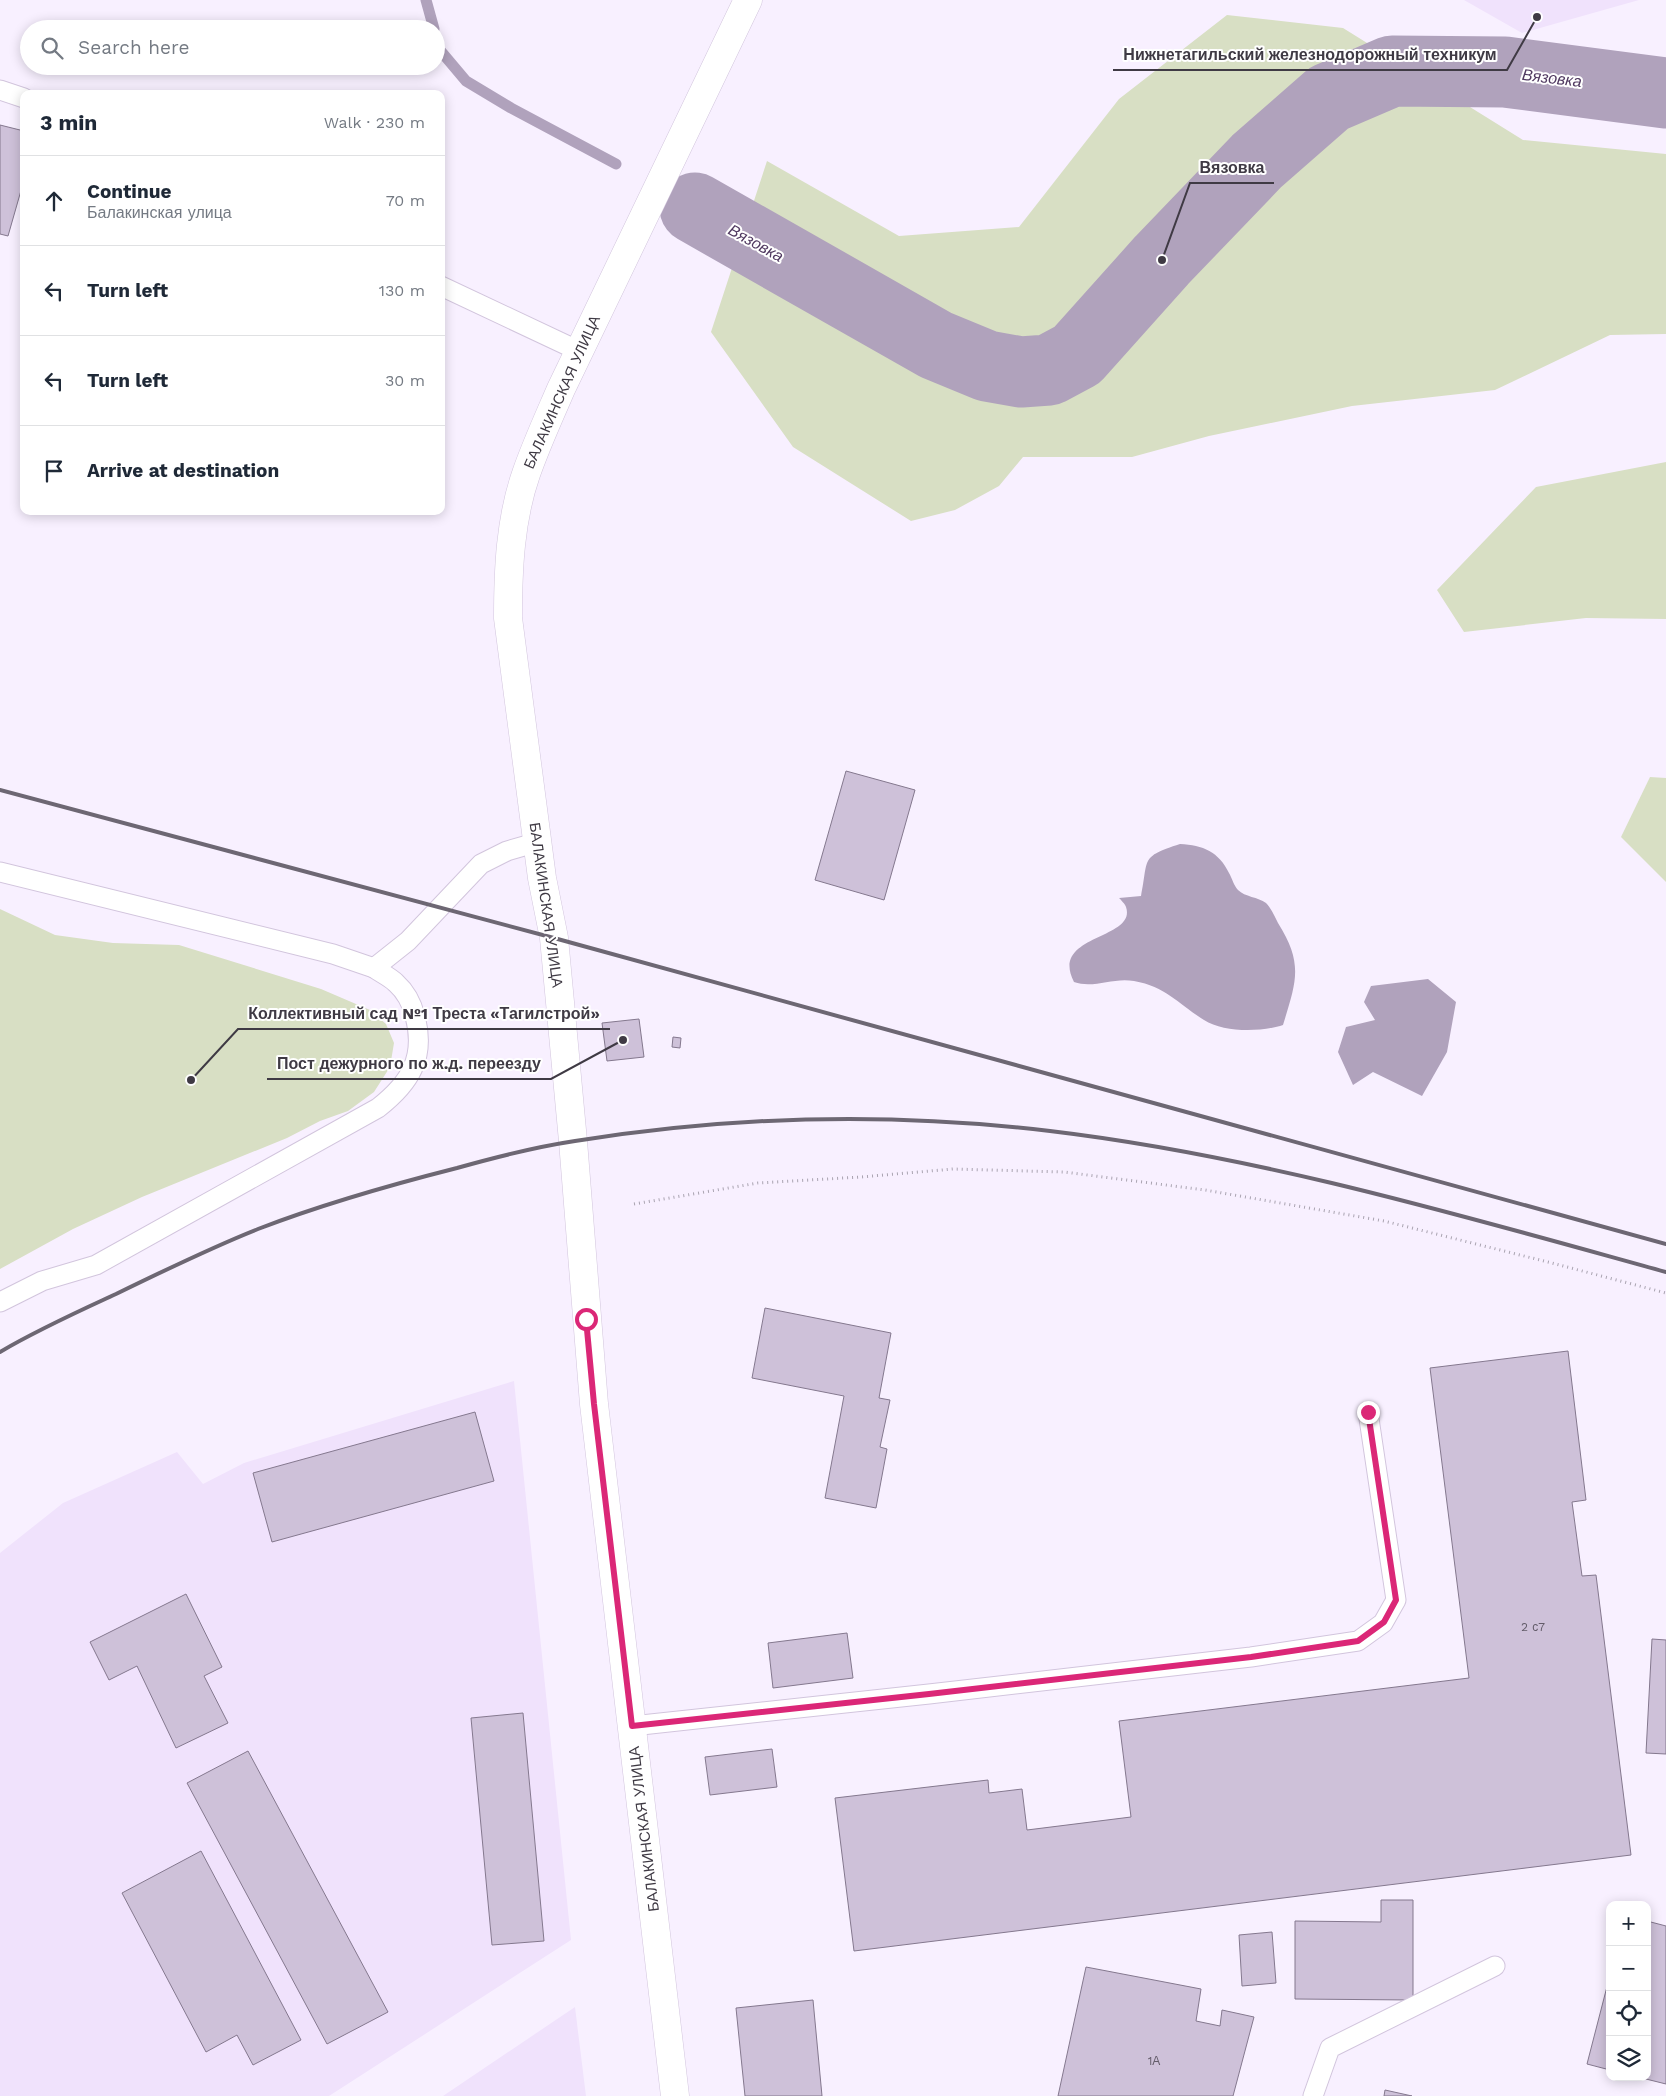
<!DOCTYPE html>
<html lang="en">
<head>
<meta charset="utf-8">
<style>
	body { margin:0; font-family:"Work Sans",sans-serif; background:#f2f2f3; color:#1f2937 }
	.controls { position:absolute; right:15px; bottom:15px; display:grid; overflow:hidden; border-radius:10px; box-shadow:0 2px 12px #0003 }
	.controls button { width:45px; height:45px; display:grid; place-items:center; padding:0; border:0; border-bottom:1px solid #e0e1e3; background:#fff; color:#1f2937; font:25px sans-serif }
	.stop { position:absolute; width:15px; height:15px; margin:-11px; border:4px solid #db2777; border-radius:50%; background:#fff }
	.stop.end { background:#db2777; border-color:#fff; box-shadow:0 1px 5px #0008 }
	.list { margin:0; padding:0; list-style:none }
	h2 { display:flex; justify-content:space-between; align-items:center; height:65px; margin:0; padding:0 20px; font-size:21px }
	h2 small { font-size:16px; font-weight:400; color:#747a83 }
	.list li { display:grid; grid-template-columns:32px 1fr auto; gap:15px; align-items:center; box-sizing:border-box; height:90px; padding:0 20px; border-top:1px solid #e0e1e3 }
	.list b { display:block; font-size:19px; white-space:nowrap }
	.list p { margin:0; font-size:16px; white-space:nowrap; color:#747a83 }
	.list em { font-size:16px; font-style:normal; color:#747a83 }
	.icon { flex:none; width:28px; height:28px; fill:none; stroke:currentColor; stroke-width:2; stroke-linecap:round; stroke-linejoin:round }
	.map { position:relative; flex:none; width:1666px; height:2096px; overflow:hidden }
	.search { position:absolute; background:#fff; box-shadow:0 2px 12px #0003; left:20px; top:20px; width:425px; height:55px; display:flex; align-items:center; gap:12px; box-sizing:border-box; padding:0 18px; border-radius:28px; color:#747a83; font-size:19px }
	.panel { position:absolute; background:#fff; box-shadow:0 2px 12px #0003; left:20px; top:90px; width:425px; height:425px; border-radius:10px }
	.map>svg:first-child { display:block }
</style>
</head>
<body>
<div class="map">
<svg width="1666" height="2096" viewBox="0 0 1666 2096">
	<rect width="100%" height="100%" fill="#f8f0ff"/>
	<g fill="#f0e2fc">
		<path d="M1464 0H1639L1522 33Z"/>
		<path d="M514 1381 571 1940 329 2096H0V1553L63 1503 177 1452 203 1484 244 1463Z"/>
		<path d="M575 2007 586 2096H443Z"/>
	</g>
	<g fill="#d8dfc4">
		<path d="M1227 15 1343 28 1523 140 1666 154V334L1610 335 1495 390 1352 406 1209 436 1132 457H1023L999 486 955 510 911 521 793 447 711 332 767 161 899 236 1019 227 1119 99Z"/>
		<path d="M1666 462V619L1586 618 1464 632 1437 590 1536 487Z"/>
		<path d="M1650 777 1666 778V882L1621 837Z"/>
		<path d="M0 909 55 935 113 943 179 945 321 989 370 1010 386 1024 394 1043 390 1067 374 1092 348 1111 320 1121 287 1138 142 1197 73 1229 0 1269Z"/>
	</g>
	<g fill="#b0a2bc">
		<path d="M1180 844C1203 845 1219 852 1229 873 1232 878 1234 886 1238 890 1245 897 1258 897 1266 903 1271 908 1275 917 1278 923 1304 964 1296 982 1283 1025 1262 1032 1224 1033 1204 1020 1178 1004 1167 987 1134 981 1113 977 1094 989 1074 982 1049 934 1137 940 1126 907 1125 904 1121 900 1119 898L1141 896C1149 859 1139 857 1180 844Z"/>
		<path d="M1428 979 1456 1002 1447 1052 1422 1096 1373 1072 1353 1085 1338 1052 1346 1027 1375 1020 1364 1002 1371 986Z"/>
	</g>
	<g fill="none" stroke-linecap="round" stroke-linejoin="round">
		<g stroke="#b0a2bc" stroke-width="11">
			<path d="M426 0 434 29"/>
			<path d="M436 38 439 49 466 81 511 108 616 164"/>
		</g>
		<path stroke="#b0a2bc" stroke-width="71" d="M695 208 936 345 987 366 1021 372 1049 370 1077 355 1162 260 1257 161 1329 98 1392 71 1505 72 1666 93"/>
	</g>
	<g fill="#cec1d9" stroke="#84788e">
		<path d="M0 125 24 131V180L8 236 0 234Z"/>
		<path d="M846 771 915 790 884 900 815 880Z"/>
		<path d="M639 1019 644 1057 607 1061 602 1023Z"/>
		<path d="M673 1037 681 1038 680 1048 672 1047Z"/>
		<path d="M765 1308 891 1333 879 1398 890 1400 880 1447 887 1449 876 1508 825 1498 844 1396 752 1378Z"/>
		<path d="M1568 1351 1586 1500 1572 1502 1582 1576 1596 1575 1631 1855 854 1951 835 1798 988 1780 989 1793 1022 1789 1027 1830 1131 1817 1119 1721 1469 1678 1430 1368Z"/>
		<path d="M475 1412 494 1481 272 1542 253 1473Z"/>
		<path d="M186 1594 222 1667 204 1676 228 1723 176 1748 137 1666 109 1680 90 1642Z"/>
		<path d="M847 1633 853 1678 773 1688 768 1643Z"/>
		<path d="M1652 1639 1666 1640V1754L1646 1753Z"/>
		<path d="M523 1713 544 1941 492 1945 471 1718Z"/>
		<path d="M772 1749 777 1787 710 1795 705 1757Z"/>
		<path d="M248 1751 388 2012 327 2044 187 1783Z"/>
		<path d="M201 1851 301 2040 253 2065 237 2035 206 2052 122 1893Z"/>
		<path d="M1381 1900H1413V2000L1295 1999V1921L1381 1922Z"/>
		<path d="M1647 1921 1666 1926V2084L1638 2077H1647Z"/>
		<path d="M1272 1932 1276 1983 1242 1986 1239 1935Z"/>
		<path d="M1086 1967 1201 1989 1196 2021 1220 2026 1222 2010 1254 2017 1233 2096H1058Z"/>
		<path d="M1610 1975V2070L1587 2064Z"/>
		<path d="M813 2000 822 2096H745L736 2008Z"/>
		<path d="M1385 2090 1412 2096H1384Z"/>
	</g>
	<g fill="none" stroke-linecap="round" stroke-linejoin="round">
		<defs>
			<g id="service">
				<path d="M0 90 24 98"/>
				<path d="M441 286 579 351"/>
				<path d="M0 872 333 954 374 968 408 941 481 864 507 851 538 842"/>
				<path d="M0 1302 42 1281 96 1265 378 1108C410 1083 426 1058 415 1016 412 1004 406 992 396 983 390 977 381 973 374 968"/>
				<path d="M632 1726 929 1694 1251 1657 1358 1641 1383 1623 1396 1600 1368 1412"/>
				<path d="M1313 2096 1330 2048 1495 1966"/>
			</g>
			<path id="tertiary" d="M675 2096 594 1404 573 1141 554 938 542 878 508 618C508 570 510 520 526 474 536 445 549 417 561 389L748 0"/>
		</defs>
		<use href="#service" stroke="#d2c5dd" stroke-width="21"/>
		<use href="#tertiary" stroke="#d2c5dd" stroke-width="29"/>
		<path stroke="#a9a3b0" stroke-width="3" stroke-dasharray="1 4" stroke-linecap="butt" d="M634 1204 758 1183 861 1177 953 1169 1064 1172 1205 1190 1384 1221 1548 1262 1666 1293"/>
		<use href="#service" stroke="#fff" stroke-width="19"/>
		<use href="#tertiary" stroke="#fff" stroke-width="28"/>
		<g stroke="#6d6773" stroke-width="4">
			<path d="M0 790 554 938 1666 1244"/>
			<path d="M0 1352C37 1330 77 1312 116 1294 163 1271 210 1248 258 1229 323 1204 390 1185 457 1168 496 1157 535 1147 575 1141 731 1116 893 1112 1050 1131 1259 1156 1463 1216 1666 1272"/>
		</g>
	</g>
	<g fill="none" stroke-linecap="round" stroke-linejoin="round">
		<path stroke="#db2777" stroke-width="6" d="M586 1319 594 1404 632 1726 929 1694 1251 1657 1358 1641 1384 1622 1396 1600 1368 1412"/>
	</g>
	<g text-anchor="middle" dominant-baseline="central" stroke-width="4" stroke-linejoin="round" paint-order="stroke">
		<g font-size="12" fill="#635c69">
			<text x="1533" y="1627">2 с7</text>
			<text x="1154" y="2061">1А</text>
		</g>
		<g font-size="15" fill="#3f3a44" stroke="#fff">
			<text transform="translate(562 392) rotate(-66)">БАЛАКИНСКАЯ УЛИЦА</text>
			<text transform="translate(546 905) rotate(82)">БАЛАКИНСКАЯ УЛИЦА</text>
			<text transform="translate(644 1829) rotate(-97)">БАЛАКИНСКАЯ УЛИЦА</text>
		</g>
		<g font-size="16" font-style="italic" fill="#503960" stroke="#fff">
			<text transform="translate(1552 78) rotate(7)">Вязовка</text>
			<text transform="translate(756 243) rotate(29)">Вязовка</text>
		</g>
	</g>
	<path fill="none" stroke="#3f3a44" stroke-width="2" d="M1537 17L1507 70H1113M1162 260L1190 183H1274M191 1080L238 1029H610M623 1040L551 1079H267"/>
	<g fill="#3f3a44" stroke="#fff" stroke-width="2">
		<circle cx="1537" cy="17" r="5"/>
		<circle cx="1162" cy="260" r="5"/>
		<circle cx="191" cy="1080" r="5"/>
		<circle cx="623" cy="1040" r="5"/>
	</g>
	<g font-size="16" text-anchor="middle" font-weight="bold" fill="#3f3a44" stroke="#fff" stroke-width="4" stroke-linejoin="round" paint-order="stroke">
		<text x="1310" y="60">Нижнетагильский железнодорожный техникум</text>
		<text x="1232" y="173">Вязовка</text>
		<text x="424" y="1019">Коллективный сад №1 Треста «Тагилстрой»</text>
		<text x="409" y="1069">Пост дежурного по ж.д. переезду</text>
	</g>
</svg>
<div class="controls">
<button>+</button>
<button>−</button>
<button><svg class="icon" aria-label="locate" viewBox="0 0 24 24"><circle cx="12" cy="12" r="6"/><path d="M12 2v4M12 18v4M2 12h4M18 12h4"/></svg></button>
<button><svg class="icon" aria-label="layers" viewBox="0 0 24 24"><path d="M12 4l9 5-9 5-9-5zM3 14l9 5 9-5"/></svg></button>
</div>
<div class="stop" style="left:586px;top:1319px"></div>
<div class="stop end" style="left:1368px;top:1412px"></div>
<div class="search"><svg class="icon" aria-label="search" viewBox="0 0 24 24"><circle cx="10" cy="10" r="6"/><path d="M15 15l6 6"/></svg>Search here</div>
<section class="panel">
<h2>3 min<small>Walk · 230 m</small></h2>
<ul class="list">
<li><svg class="icon" aria-label="ahead" viewBox="0 0 24 24"><path d="M12 20V5M6 11l6-6 6 6"/></svg><div><b>Continue</b><p>Балакинская улица</p></div><em>70 m</em></li>
<li><svg class="icon" aria-label="left" viewBox="0 0 24 24"><path d="M17 20v-9H6M10 6l-5 5 5 5"/></svg><div><b>Turn left</b></div><em>130 m</em></li>
<li><svg class="icon" aria-label="left" viewBox="0 0 24 24"><path d="M17 20v-9H6M10 6l-5 5 5 5"/></svg><div><b>Turn left</b></div><em>30 m</em></li>
<li><svg class="icon" aria-label="arrive" viewBox="0 0 24 24"><path d="M6 21V4h12l-3 4 3 4H6"/></svg><div><b>Arrive at destination</b></div></li>
</ul>
</section>
</div>
</body>
</html>
